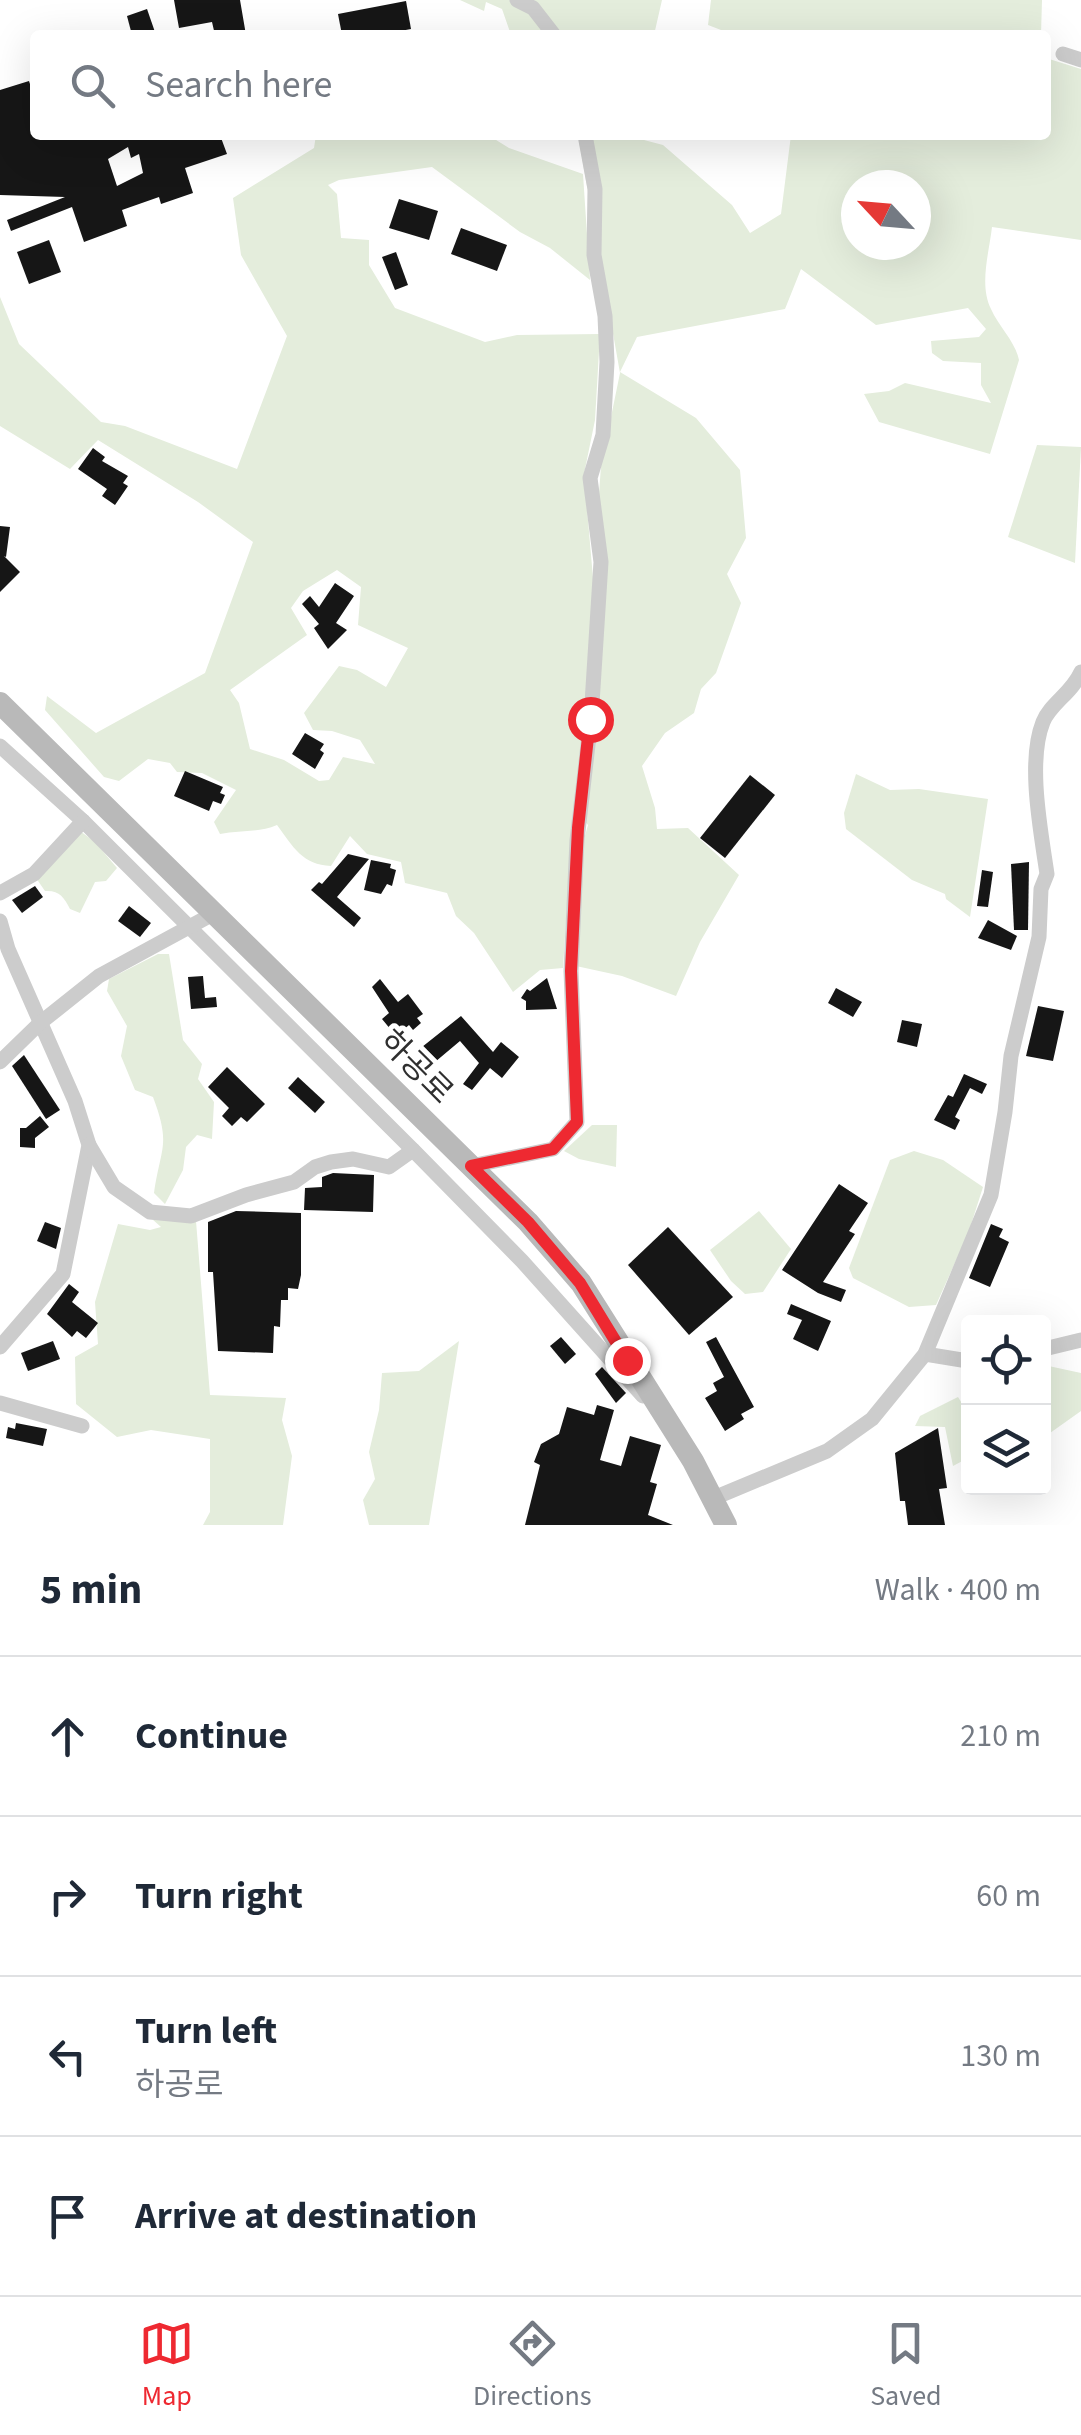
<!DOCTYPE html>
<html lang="en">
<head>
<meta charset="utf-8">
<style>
	body { margin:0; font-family:"Source Sans 3","Noto Sans KR",sans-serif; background:#f6f6f7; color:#1f2937 }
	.controls { position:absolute; right:30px; bottom:30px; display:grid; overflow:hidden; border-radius:10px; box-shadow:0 10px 40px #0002 }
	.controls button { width:90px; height:90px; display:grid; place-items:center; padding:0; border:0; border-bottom:2px solid #e0e1e3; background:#fff; color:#1f2937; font:50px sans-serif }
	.compass { position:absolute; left:841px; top:170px; width:90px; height:90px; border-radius:50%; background:#fff; box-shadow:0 10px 40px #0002; rotate:296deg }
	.stop { position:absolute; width:30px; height:30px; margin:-22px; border:8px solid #ee2931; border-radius:50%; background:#fff }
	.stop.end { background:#ee2931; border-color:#fff; box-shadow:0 2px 10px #0008 }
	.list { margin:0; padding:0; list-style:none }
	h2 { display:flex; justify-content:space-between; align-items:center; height:130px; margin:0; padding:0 40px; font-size:42px }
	h2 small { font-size:32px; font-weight:400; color:#747a83 }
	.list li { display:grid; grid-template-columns:65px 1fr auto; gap:30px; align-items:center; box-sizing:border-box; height:160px; padding:0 40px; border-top:2px solid #e0e1e3 }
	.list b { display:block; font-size:38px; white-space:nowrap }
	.list p { margin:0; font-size:32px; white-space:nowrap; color:#747a83 }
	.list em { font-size:32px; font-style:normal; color:#747a83 }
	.icon { flex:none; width:55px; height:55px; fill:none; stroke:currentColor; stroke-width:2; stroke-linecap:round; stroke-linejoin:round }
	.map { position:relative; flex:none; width:1081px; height:1525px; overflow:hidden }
	.search { position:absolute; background:#fff; box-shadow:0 10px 40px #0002; left:30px; right:30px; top:30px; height:110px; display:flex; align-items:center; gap:25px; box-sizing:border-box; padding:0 35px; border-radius:10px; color:#747a83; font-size:38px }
	.sheet { height:770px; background:#fff }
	nav { display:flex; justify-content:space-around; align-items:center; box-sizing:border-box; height:140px; border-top:2px solid #e0e1e3; background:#fff; font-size:28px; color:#747a83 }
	nav a { display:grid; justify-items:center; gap:5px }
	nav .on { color:#ee2931 }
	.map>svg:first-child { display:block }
</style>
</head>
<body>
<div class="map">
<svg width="1081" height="1525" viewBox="0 0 1081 1525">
	<rect width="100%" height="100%" fill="#fff"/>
	<g fill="#e4eddc" fill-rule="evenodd">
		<path d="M460 0H662L654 35H511L502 9 486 2 484 11Z"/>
		<path d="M711 0H1042L1041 35H734L708 25Z"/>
		<path d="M1046 58 1081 69V240L992 227C989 253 979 285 991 309 999 327 1015 341 1019 360L990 454 879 422 864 394 889 391 905 383 991 403 981 385V363L943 361 932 353 931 341 979 337 986 329 968 308 876 325 801 269 785 309 637 337 620 372 696 418 740 470 746 538 727 574 741 603 716 673 701 689 694 713 665 733 642 766 655 808 657 829 688 828 739 875 700 942 676 996 622 976 576 966 583 843 588 825 573 808 563 968 540 970 513 992 474 933 456 916 447 893 405 883 401 862 367 854 350 836 331 866C303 865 293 847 277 825 258 833 240 830 220 834L214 822 236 790 202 773 177 772 170 763 148 759 119 781 104 777 45 710 47 696 96 733 205 673 253 542 198 502 98 440 70 469 0 426V297L19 344 101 422 125 426 237 469 287 336 241 255 233 198 314 148 316 135H488L509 148 583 174 590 280 550 248 520 232 432 167 339 180 328 185 337 194 341 238 369 240V265L395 308 485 342 517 335 600 334 595 420 584 474 593 578 601 466 620 373 578 135H625L663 145 732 205 750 233 781 214 791 135H1046ZM856 185H916V245H856ZM337 570 361 587 358 625 408 648 386 687 357 670 339 666 304 713 313 730 332 731 360 740 375 764 343 757 329 780 319 781 284 760 250 749 239 703 230 690 307 635 291 608 303 591Z"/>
		<path d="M1037 445 1081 447 1075 563 1008 537Z"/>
		<path d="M856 774 890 790 919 789 988 799 970 917 946 899 945 894 912 880 846 829 844 813Z"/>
		<path d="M80 831 95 842 117 868 106 881 95 882 80 913 70 909C64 897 59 890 45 891L36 878Z"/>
		<path d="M158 954H169L183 1040 202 1064 198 1079 214 1102 212 1139 197 1135 186 1147 183 1170 165 1204 154 1193C161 1146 171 1145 153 1097L135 1090 121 1056 127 1026 107 991 109 979Z"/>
		<path d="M592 1125H617L616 1167 579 1159 564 1151Z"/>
		<path d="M914 1151 943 1160 983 1187 968 1234 936 1305 909 1307 853 1278 849 1268 890 1160Z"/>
		<path d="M759 1211 791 1249 763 1292 745 1294 731 1281 710 1250Z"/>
		<path d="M152 1219 196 1221 210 1395 286 1398 282 1420 292 1456 283 1525H203L210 1512V1439L151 1430 117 1437 76 1404 75 1357 98 1344 95 1302 118 1224 150 1230 161 1227Z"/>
		<path d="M459 1341 429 1525H369L363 1500 375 1479 369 1452 379 1410 382 1373 419 1371Z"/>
		<path d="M1044 1365 1081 1373V1411L1050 1433 1051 1450 1044 1461Z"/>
		<path d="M958 1397 963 1405 968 1403V1458L953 1466 945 1427 915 1426 920 1416Z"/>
	</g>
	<g fill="#161616" fill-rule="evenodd">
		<path d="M174 0H240L246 35H215L212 22 179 28Z"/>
		<path d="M406 1 411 29 379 35H342L338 14Z"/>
		<path d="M147 9 156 35H132L127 16Z"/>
		<path d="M29 81 35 99V135H220L227 154 185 168 193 193 161 204 159 197 122 210 127 226 84 242 72 207 11 231 7 220 65 197 0 195V90ZM128 147 131 158 139 154 143 173 117 186 108 159Z"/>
		<path d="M399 199 438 211 429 240 389 228Z"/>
		<path d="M461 228 507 245 497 271 451 254Z"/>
		<path d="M49 240 61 272 29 284 17 252Z"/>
		<path d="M396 252 408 285 395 290 382 257Z"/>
		<path d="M93 448 105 457 102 461 128 476 123 483 128 486 115 505 102 496 107 489 78 469Z"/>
		<path d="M0 526 10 527 6 557 4 556 20 572 0 592Z"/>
		<path d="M335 583 354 596 336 623 347 630 328 649 314 628 319 624 302 604 310 596 319 607Z"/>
		<path d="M305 733 324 744 320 750 324 753 315 769 292 754Z"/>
		<path d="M185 771 223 787 220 793 225 795 221 804 213 801 209 811 174 796Z"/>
		<path d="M750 775 775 795 725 858 700 838Z"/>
		<path d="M348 854 369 859 337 897 361 918 354 927 311 890 319 882 322 884Z"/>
		<path d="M371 860 391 864 390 868 396 870 392 886 387 884 381 894 364 890Z"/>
		<path d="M1029 862 1028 930H1014L1011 864Z"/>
		<path d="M982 870 993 872 988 907 977 906Z"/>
		<path d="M35 886 43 897 22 913 12 900Z"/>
		<path d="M129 906 151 923 140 937 118 921Z"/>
		<path d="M988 920 1017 936 1011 950 978 938Z"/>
		<path d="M203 976 205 998 216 997 217 1007 191 1009 188 977Z"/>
		<path d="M547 978 557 1009 526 1010V1001L521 998 527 989 530 991Z"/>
		<path d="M380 979 398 1002 408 994 423 1014 417 1018 421 1023 413 1030 409 1025 396 1036 382 1019 389 1013 372 987Z"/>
		<path d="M836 988 862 1002 853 1017 828 1003Z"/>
		<path d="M1038 1006 1064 1011 1053 1061 1026 1056Z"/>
		<path d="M461 1016 493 1052 501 1042 519 1057 502 1078 490 1068 472 1090 463 1084 479 1063 460 1041 435 1062 422 1047Z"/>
		<path d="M902 1020 922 1024 917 1047 897 1042Z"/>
		<path d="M24 1055 60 1110 46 1119 12 1066Z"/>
		<path d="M227 1067 265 1104 247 1122 241 1117 232 1126 222 1116 229 1108 208 1087Z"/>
		<path d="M964 1074 987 1084 982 1094 970 1088 955 1117 960 1120 955 1130 934 1120 948 1095 953 1097Z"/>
		<path d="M298 1077 325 1102 315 1113 288 1088Z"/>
		<path d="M40 1116 49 1127 35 1138V1148L20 1147V1128H26Z"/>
		<path d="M333 1173 374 1175 373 1212 304 1210 305 1188 322 1187V1177Z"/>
		<path d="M839 1184 868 1203 849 1231 855 1234 823 1282 846 1290 841 1302 818 1293 782 1270Z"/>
		<path d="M236 1211 301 1213V1275L298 1289 288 1288V1300H281L280 1327 274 1326 273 1353 218 1351 213 1272H208V1222Z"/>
		<path d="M45 1222 61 1228 56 1249 37 1241Z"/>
		<path d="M991 1224 1003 1229 999 1237 1009 1242 990 1287 969 1278Z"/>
		<path d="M668 1227 733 1297 689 1335 628 1265Z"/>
		<path d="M69 1284 79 1292 72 1302 98 1323 86 1338 77 1331 72 1337 47 1314Z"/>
		<path d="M791 1304 831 1321 818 1351 793 1339 802 1320 787 1314Z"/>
		<path d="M561 1337 576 1354 565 1364 550 1346Z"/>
		<path d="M716 1337 754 1407 741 1414 744 1419 725 1431 705 1398 717 1391 713 1383 724 1377 706 1342Z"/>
		<path d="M53 1341 60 1359 28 1371 21 1353Z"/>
		<path d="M602 1367 626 1393 616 1403 595 1374Z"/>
		<path d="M597 1405 614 1410 600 1460 621 1466 630 1436 661 1445 650 1482 657 1484 648 1515 673 1525H525L540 1465 534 1462 541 1444 559 1434 567 1407 594 1415Z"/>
		<path d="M16 1423 47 1429 43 1446 6 1438 8 1427 15 1429Z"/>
		<path d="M938 1428 947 1488 939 1489 945 1525H908L905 1501H900L895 1453Z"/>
	</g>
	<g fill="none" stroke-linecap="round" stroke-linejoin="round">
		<g stroke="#ccc" stroke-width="15">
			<path d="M517 0 533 8 554 35"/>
			<path d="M1063 54 1081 60"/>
			<path d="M0 746 83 821 413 1150"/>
			<path d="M0 893 34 874 83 821"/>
			<path d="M0 921 8 949 75 1101 89 1145 63 1274 0 1347"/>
			<path d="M0 1062 40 1023 99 976 213 914"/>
			<path d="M89 1145 114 1187 150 1212 191 1216 246 1195 294 1182 315 1167 331 1162 353 1159 389 1167 413 1150 522 1261 643 1396"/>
			<path d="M471 1166 553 1149 577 1122 571 971 577 840 591 719 601 562 590 478 603 435 607 362 605 316 594 255 595 189 585 135"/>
			<path d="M1044 1349 1081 1340"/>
			<path d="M925 1354 968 1361"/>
			<path d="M0 1403 82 1426"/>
			<path d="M714 1498 827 1451 872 1419 925 1354 991 1195 1005 1112 1011 1056 1039 937 1041 889 1047 874C1041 832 1027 762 1043 722 1050 704 1072 693 1081 672"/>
		</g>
		<path stroke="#b9b9b9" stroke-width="22" d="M0 703 528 1222 581 1283 693 1461 726 1525"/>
	</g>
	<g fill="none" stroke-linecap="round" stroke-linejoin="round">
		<path stroke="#ee2931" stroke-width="12" d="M590 719 578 828 571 971 577 1122 553 1149 471 1166 528 1222 580 1283 627 1360"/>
	</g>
	<g text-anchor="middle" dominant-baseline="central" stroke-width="10" stroke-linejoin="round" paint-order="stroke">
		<g font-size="32" fill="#2f2f2f" stroke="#fff">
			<text transform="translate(416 1067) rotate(45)">하공로</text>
		</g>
	</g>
</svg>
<div class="controls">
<button><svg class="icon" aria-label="locate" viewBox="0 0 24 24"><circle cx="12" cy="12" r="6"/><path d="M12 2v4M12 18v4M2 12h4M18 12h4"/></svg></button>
<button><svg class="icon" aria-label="layers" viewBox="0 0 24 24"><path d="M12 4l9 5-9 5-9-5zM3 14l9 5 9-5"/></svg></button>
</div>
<svg class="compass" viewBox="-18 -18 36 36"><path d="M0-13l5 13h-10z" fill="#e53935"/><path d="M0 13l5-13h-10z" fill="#747a83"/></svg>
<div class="stop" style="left:590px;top:719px"></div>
<div class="stop end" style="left:627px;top:1360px"></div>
<div class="search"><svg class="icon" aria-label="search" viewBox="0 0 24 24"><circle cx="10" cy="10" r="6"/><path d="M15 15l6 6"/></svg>Search here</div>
</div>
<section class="sheet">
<h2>5 min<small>Walk · 400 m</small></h2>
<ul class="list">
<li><svg class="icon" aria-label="ahead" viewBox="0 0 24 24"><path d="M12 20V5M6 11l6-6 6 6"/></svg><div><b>Continue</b></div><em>210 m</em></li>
<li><svg class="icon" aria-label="right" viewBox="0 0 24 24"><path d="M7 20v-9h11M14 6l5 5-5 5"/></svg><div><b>Turn right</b></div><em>60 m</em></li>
<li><svg class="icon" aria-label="left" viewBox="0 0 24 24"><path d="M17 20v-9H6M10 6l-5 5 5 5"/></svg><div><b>Turn left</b><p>하공로</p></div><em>130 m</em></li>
<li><svg class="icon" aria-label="arrive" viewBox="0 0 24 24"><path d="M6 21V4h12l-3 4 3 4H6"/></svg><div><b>Arrive at destination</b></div></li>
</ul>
</section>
<nav>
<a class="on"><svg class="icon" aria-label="map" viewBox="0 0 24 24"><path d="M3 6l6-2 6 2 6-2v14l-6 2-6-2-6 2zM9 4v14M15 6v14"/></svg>Map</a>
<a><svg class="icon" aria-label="directions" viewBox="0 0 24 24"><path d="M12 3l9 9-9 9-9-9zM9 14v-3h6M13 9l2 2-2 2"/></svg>Directions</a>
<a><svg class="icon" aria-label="saved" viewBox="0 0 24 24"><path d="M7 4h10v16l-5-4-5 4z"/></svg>Saved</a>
</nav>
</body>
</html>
